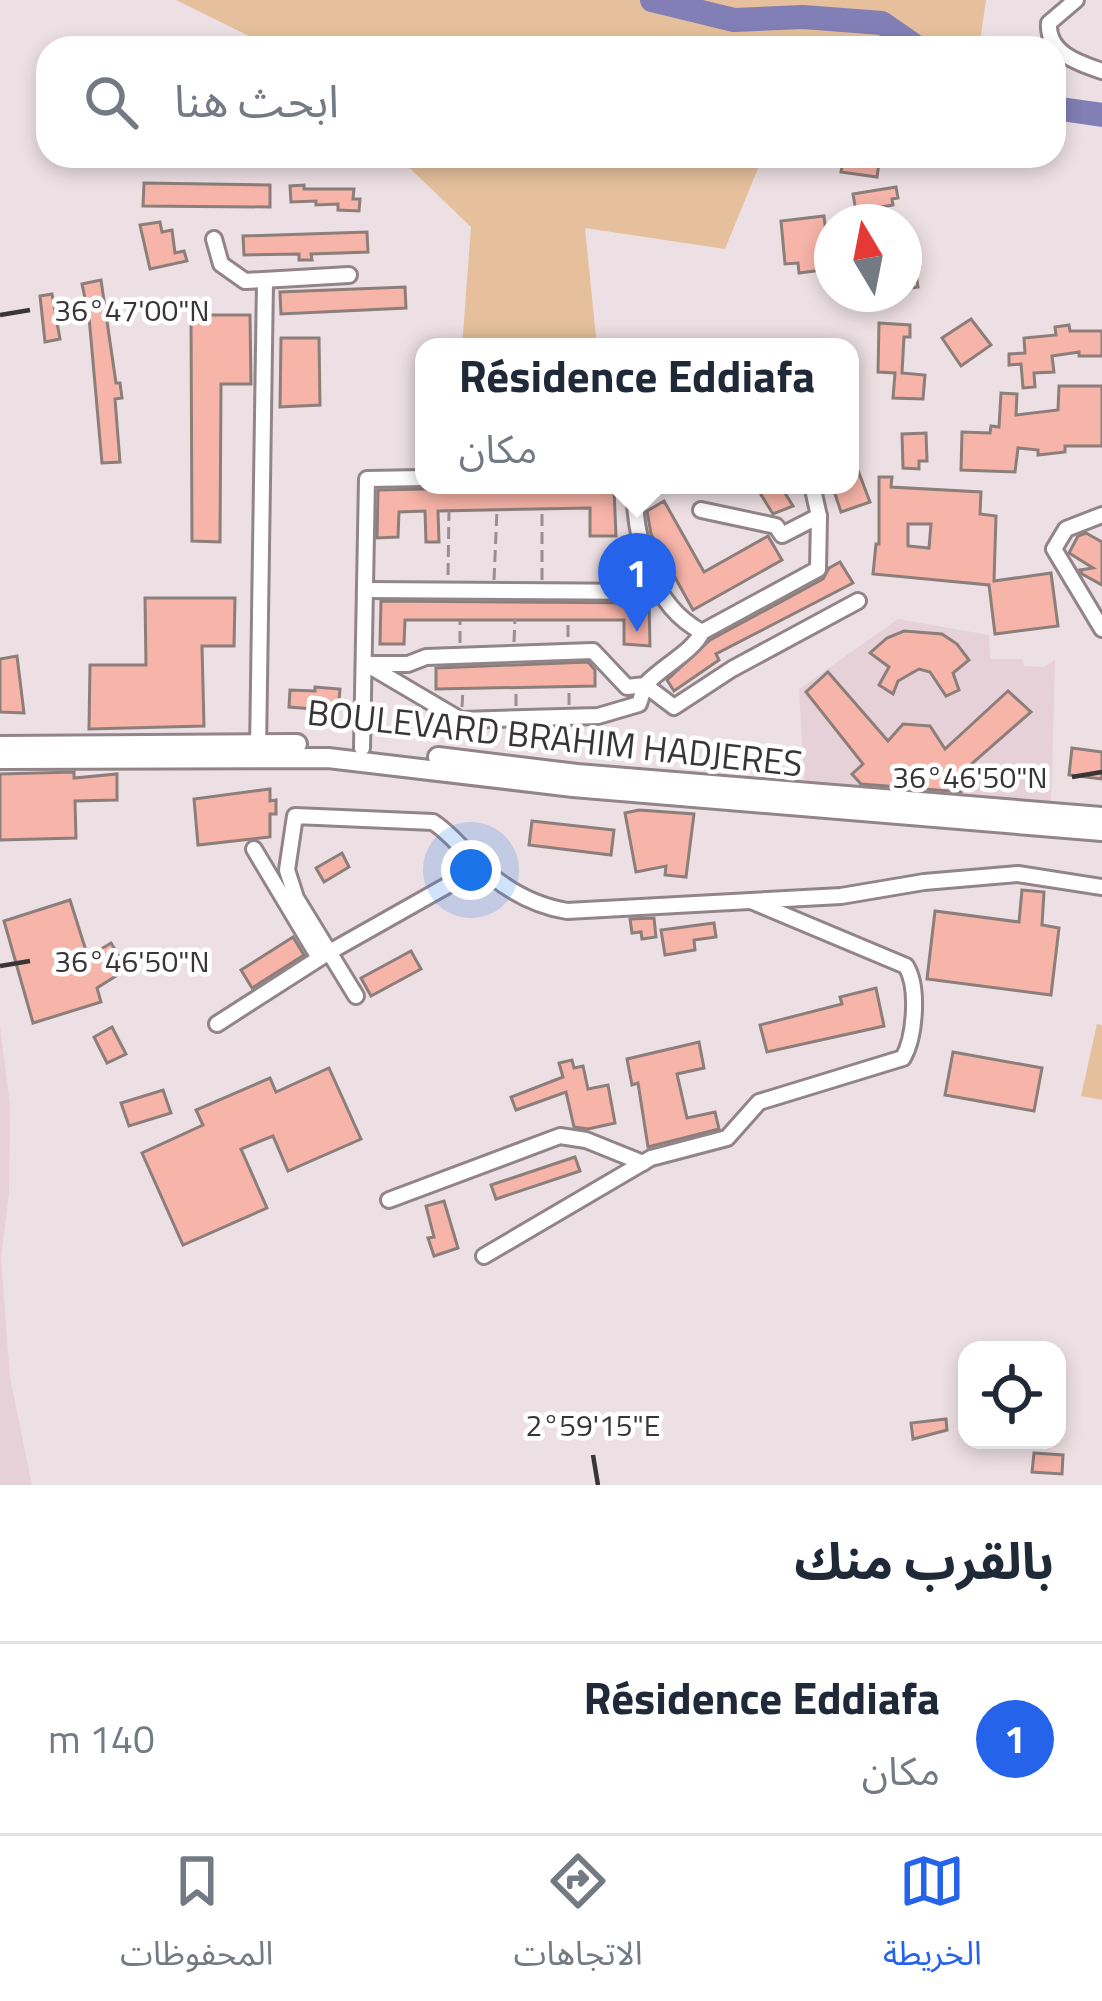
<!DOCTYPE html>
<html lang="ar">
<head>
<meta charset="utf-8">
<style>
	body { margin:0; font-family:"Titillium Web","Noto Sans Arabic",sans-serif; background:#f6f6f7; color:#1f2937; direction:rtl }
	.controls { position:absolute; right:36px; bottom:36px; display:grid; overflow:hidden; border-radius:24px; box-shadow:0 6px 18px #0003 }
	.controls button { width:108px; height:108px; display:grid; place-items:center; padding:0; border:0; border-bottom:3px solid #e0e1e3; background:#fff; color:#1f2937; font:60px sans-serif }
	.compass { position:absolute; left:814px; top:204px; width:108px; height:108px; border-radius:50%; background:#fff; box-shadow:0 6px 18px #0003; rotate:350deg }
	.you { position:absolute; left:471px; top:870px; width:42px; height:42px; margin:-30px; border:9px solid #fff; border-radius:50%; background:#1a73e8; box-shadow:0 0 0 18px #1a73e833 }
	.badge { display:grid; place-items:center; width:78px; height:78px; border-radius:50%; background:#2563eb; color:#fff; font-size:39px; font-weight:700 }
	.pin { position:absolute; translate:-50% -99px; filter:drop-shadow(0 3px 6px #0008) }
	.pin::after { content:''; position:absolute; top:63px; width:42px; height:36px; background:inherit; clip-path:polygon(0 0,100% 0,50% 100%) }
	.popup { position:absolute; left:415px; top:338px; width:444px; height:156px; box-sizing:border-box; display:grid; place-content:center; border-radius:24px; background:#fff; filter:drop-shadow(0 3px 9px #0005); font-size:39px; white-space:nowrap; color:#747a83 }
	.popup b { font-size:45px; color:#1f2937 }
	.popup::after { content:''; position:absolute; left:50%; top:100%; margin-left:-24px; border:24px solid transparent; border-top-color:#fff }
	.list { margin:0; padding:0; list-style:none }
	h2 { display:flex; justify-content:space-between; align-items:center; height:156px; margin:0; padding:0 48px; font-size:51px }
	h2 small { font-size:39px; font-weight:400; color:#747a83 }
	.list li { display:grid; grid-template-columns:78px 1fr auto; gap:36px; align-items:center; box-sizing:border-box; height:192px; padding:0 48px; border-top:3px solid #e0e1e3 }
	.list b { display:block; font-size:45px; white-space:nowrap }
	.list p { margin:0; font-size:39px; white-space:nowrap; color:#747a83 }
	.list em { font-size:39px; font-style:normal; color:#747a83 }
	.icon { flex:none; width:66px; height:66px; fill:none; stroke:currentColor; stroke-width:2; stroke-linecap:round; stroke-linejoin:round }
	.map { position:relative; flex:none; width:1102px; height:1485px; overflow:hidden; direction:ltr }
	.search { position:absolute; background:#fff; box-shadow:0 6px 18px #0003; left:36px; right:36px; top:36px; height:132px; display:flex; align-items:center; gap:30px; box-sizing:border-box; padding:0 42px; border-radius:36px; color:#747a83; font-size:45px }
	.sheet { height:348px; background:#fff }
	nav { display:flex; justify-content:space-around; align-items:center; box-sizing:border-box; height:168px; border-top:3px solid #e0e1e3; background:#fff; font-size:33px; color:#747a83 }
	nav a { display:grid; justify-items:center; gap:6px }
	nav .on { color:#2563eb }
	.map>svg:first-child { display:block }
</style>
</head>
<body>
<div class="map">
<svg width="1102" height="1485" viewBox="0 0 1102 1485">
	<rect width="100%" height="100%" fill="#ede0e4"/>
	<g fill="#e7d1d8">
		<path d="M898 619 989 635 990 659H1023L1024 666 1043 667 1055 660 1051 810 805 796 799 689Z"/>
		<path d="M0 1025 10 1106 9 1193 1 1259 10 1378 32 1485H0Z"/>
	</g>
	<g fill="#e6c09c">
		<path d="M176 0H986L979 48H273Z"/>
		<path d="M397 156H763L725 249 585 228 597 347H462L471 227Z"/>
		<path d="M1097 1024 1102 1025V1100L1081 1096Z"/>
	</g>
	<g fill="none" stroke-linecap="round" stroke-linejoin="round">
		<g stroke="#817fb5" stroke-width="24">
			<path d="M652 0 734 20 803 17 882 23 918 48"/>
			<path d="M1054 108 1102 115"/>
		</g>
	</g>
	<g fill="#f7b4a8" stroke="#8b7e7b" stroke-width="3" fill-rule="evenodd">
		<path d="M844 156H880L877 177 841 172Z"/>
		<path d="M144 183 270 185V207L143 206Z"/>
		<path d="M304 185V189H354L353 199H360L359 211 338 210V204L316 205V201L291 202 290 186Z"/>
		<path d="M896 187 898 198 892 199 893 205 856 211 853 194Z"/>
		<path d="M824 216 830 269 799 273 798 263 785 264 781 221Z"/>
		<path d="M160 222 162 232 172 230 175 253 184 251 187 261 150 269 140 225Z"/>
		<path d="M367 232 368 252 311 254 312 260H299V254L244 255 243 236Z"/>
		<path d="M914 260 918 287 904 289V261Z"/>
		<path d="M101 280 116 383H120L122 398 115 399 120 462 102 463 89 317 82 284Z"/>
		<path d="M405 287 406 308 281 314 280 292Z"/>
		<path d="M52 294 60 339 45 342 40 296Z"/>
		<path d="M191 315H250L251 384H221L220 542 192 541Z"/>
		<path d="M971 319 991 345 961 366 942 338Z"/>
		<path d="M879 323 910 325V337H904L902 373 925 375 923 399 893 398 895 373 878 372Z"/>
		<path d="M1069 325 1070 331H1102V356H1079V352L1052 356 1054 372 1034 373 1035 387 1023 388 1021 364 1009 365V354L1025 353 1024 338 1056 335 1055 327Z"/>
		<path d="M281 338H319L320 405 280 407Z"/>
		<path d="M1059 386H1102V446H1065V452L1038 455V450L1018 448 1015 472 961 470 962 432 990 433 991 426 999 427 1001 393 1017 394 1016 415 1058 410Z"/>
		<path d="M926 433 927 461H919V469L903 468 902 434Z"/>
		<path d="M851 452 870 502 841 512 832 485H850Z"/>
		<path d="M879 477H892L891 487 981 492 980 514 996 516 994 581 1051 573 1058 626 995 634 989 585 873 574 876 544H879ZM908 524H931L929 548 908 546Z"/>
		<path d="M609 485 614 489 616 536H590V508L438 511 439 542H426L425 511 399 512 398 537 377 538 378 490Z"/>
		<path d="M755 485H780L793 506 773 514Z"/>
		<path d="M664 501 704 572 768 536 782 560 693 610 651 534 647 511Z"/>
		<path d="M1086 533 1102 542V585L1082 574 1080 570 1093 568 1069 553 1078 536Z"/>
		<path d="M840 562 853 583 716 654 719 660 674 691 667 680 710 640 823 579 829 568Z"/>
		<path d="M145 598H235L234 646H202L204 726 89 729 90 665H146Z"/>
		<path d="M381 601 649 603 650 646 624 644V620H405L404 644H380Z"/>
		<path d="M904 631 942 634 957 644 969 660 953 673 959 690 946 696 930 672 919 669 898 681 893 694 879 685 889 667 870 653 887 638Z"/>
		<path d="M17 656 24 713 0 712V659Z"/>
		<path d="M588 662 595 670V686L436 689V668Z"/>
		<path d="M828 672 888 741 903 724 930 726 945 749 1008 691 1031 712 968 767 975 780 961 792 861 784 852 774 863 764 806 692Z"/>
		<path d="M315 687 340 689 338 711 289 707 290 690 315 691Z"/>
		<path d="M1072 748 1102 752V779L1069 775Z"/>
		<path d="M74 772V778L117 774V800L75 801 76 838 0 840V774Z"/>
		<path d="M270 789V801L276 800V814H270V837L198 845 194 799Z"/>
		<path d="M639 810 694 814 686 877 665 875 666 866 636 872 625 813Z"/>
		<path d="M532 821 614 830 611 855 529 845Z"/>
		<path d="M342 853 349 867 324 882 316 868Z"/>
		<path d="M1022 890 1044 892 1042 925 1059 928 1051 995 927 979 935 911 1019 922Z"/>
		<path d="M70 900 88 957 111 943 127 969 97 988 101 1002 33 1023 4 921Z"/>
		<path d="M654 918 656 937 642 939 641 932 632 933 630 919Z"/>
		<path d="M714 923 716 937 694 940 695 950 665 955 661 930Z"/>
		<path d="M293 937 304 955 252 988 241 970Z"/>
		<path d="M411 951 421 969 371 996 361 978Z"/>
		<path d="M876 988 884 1026 767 1052 760 1025 842 1004 840 997Z"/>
		<path d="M112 1027 126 1054 107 1063 94 1037Z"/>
		<path d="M699 1042 704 1068 677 1074 687 1118 715 1112 719 1129 648 1147 638 1083 632 1085 627 1059Z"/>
		<path d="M953 1052 1042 1068 1034 1111 945 1095Z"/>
		<path d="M572 1060 574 1068 583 1066 588 1089 608 1085 615 1123 588 1129 574 1127 566 1092 516 1110 511 1097 563 1077 559 1063Z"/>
		<path d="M329 1068 361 1139 288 1171 273 1136 241 1149 267 1208 183 1245 142 1153 203 1125 196 1110 270 1078 276 1092Z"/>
		<path d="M163 1090 171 1113 129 1126 121 1103Z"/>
		<path d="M575 1157 580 1171 496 1199 491 1185Z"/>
		<path d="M444 1201 458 1248 434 1256 428 1238 434 1237 426 1206Z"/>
		<path d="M946 1419 947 1430 913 1439 911 1423Z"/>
		<path d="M1034 1453 1063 1455 1062 1474 1032 1472Z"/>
	</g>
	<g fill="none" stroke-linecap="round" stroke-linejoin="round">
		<defs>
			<g id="minor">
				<path d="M1076 0 1049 23C1047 53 1078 63 1102 71"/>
				<path d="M214 239 221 264 245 281 349 275"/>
				<path d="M634 485C635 539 650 605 702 632L818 569 819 516 812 485"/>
				<path d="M701 510 776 526 782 535 819 516"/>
				<path d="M1102 515 1066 529 1054 549 1102 629"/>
				<path d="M366 590 660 592"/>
				<path d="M366 664 461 720 598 716 639 704 645 685 674 707 732 669 858 601"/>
				<path d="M371 664H408L426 657 593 651 627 687 645 685C661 667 694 651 702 632"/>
				<path d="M362 748 367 479 424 478"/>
				<path d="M258 750 265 281"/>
				<path d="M254 849 316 953"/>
				<path d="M356 996 296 898 287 870 295 816 433 822C449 832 461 848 475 861 501 887 531 905 567 911L841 896 924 882 1018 874 1102 887"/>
				<path d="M217 1024 326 954 480 867"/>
				<path d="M389 1200 560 1136 586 1140 643 1163"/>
				<path d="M484 1256 651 1158 727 1138 759 1102 903 1058C915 1037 919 987 906 966L751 901"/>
			</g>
			<g id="major">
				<path d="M0 746 297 744"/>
				<path d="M438 757 577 774 1102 817"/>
				<path d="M0 759 328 758 573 787 1102 831"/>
			</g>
		</defs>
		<use href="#minor" stroke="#928589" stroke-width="20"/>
		<use href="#major" stroke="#928589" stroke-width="24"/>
		<g stroke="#988f92" stroke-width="3" stroke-dasharray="12 6" stroke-linecap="butt">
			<path d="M448 575 449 511"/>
			<path d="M494 580 497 510"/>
			<path d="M542 580V510"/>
			<path d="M568 637V621"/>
			<path d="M514 642 515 619"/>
			<path d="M460 643V621"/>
			<path d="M569 705V689"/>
			<path d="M516 706V690"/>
			<path d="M462 707 463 690"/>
		</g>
		<use href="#minor" stroke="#fff" stroke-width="14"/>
		<use href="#major" stroke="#fff" stroke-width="18"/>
	</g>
	<path fill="none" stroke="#393436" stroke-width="4.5" d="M0 315 30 310M1072 777 1102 772M0 966 30 961M593 1455 598 1485"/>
	<g text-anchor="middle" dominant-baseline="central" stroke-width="9" stroke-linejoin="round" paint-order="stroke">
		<g font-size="36" fill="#393436" stroke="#fff">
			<text transform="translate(555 737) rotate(6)">BOULEVARD BRAHIM HADJERES</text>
		</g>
	</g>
	<g font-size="30" text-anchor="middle" fill="#393436" stroke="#fff" stroke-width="9" stroke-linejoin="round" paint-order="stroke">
		<text x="132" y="321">36°47'00"N</text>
		<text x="970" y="788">36°46'50"N</text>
		<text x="132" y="972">36°46'50"N</text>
		<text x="593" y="1436">2°59'15"E</text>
	</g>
</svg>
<div class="controls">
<button><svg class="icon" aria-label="locate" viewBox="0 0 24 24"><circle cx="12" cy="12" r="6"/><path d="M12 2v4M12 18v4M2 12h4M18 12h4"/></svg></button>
</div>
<svg class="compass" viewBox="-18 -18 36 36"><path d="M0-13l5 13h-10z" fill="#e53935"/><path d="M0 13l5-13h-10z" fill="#747a83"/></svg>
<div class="you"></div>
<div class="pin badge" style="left:637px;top:632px">1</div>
<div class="popup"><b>Résidence Eddiafa</b>مكان</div>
<div class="search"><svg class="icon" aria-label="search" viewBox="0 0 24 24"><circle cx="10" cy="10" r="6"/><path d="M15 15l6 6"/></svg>ابحث هنا</div>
</div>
<section class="sheet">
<h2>بالقرب منك<small></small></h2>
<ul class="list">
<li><span class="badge">1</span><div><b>Résidence Eddiafa</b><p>مكان</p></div><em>140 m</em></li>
</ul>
</section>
<nav>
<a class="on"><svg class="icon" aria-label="map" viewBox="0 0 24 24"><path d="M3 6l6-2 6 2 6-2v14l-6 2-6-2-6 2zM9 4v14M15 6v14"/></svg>الخريطة</a>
<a><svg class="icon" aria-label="directions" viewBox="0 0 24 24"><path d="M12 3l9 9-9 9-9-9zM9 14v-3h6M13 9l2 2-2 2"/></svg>الاتجاهات</a>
<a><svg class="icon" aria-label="saved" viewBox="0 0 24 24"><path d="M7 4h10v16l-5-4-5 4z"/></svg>المحفوظات</a>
</nav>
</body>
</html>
